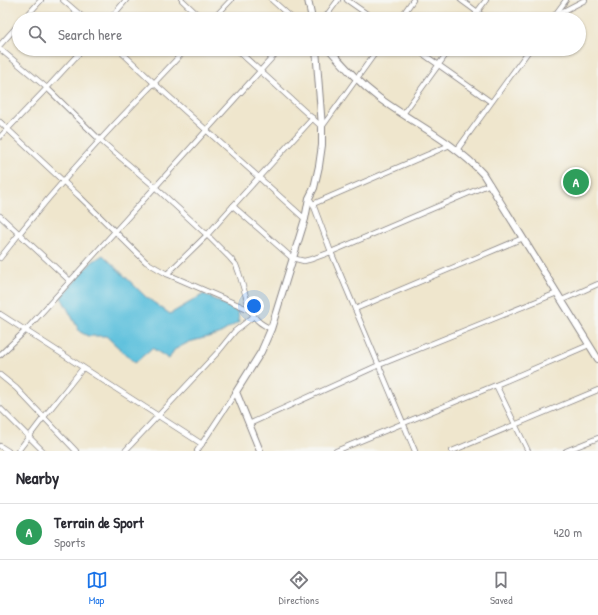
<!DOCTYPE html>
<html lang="en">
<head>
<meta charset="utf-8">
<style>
	body { margin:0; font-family:"Patrick Hand",sans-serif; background:#f7f7f7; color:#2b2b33 }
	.you { position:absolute; left:254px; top:306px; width:14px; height:14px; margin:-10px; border:3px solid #fff; border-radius:50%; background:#1a73e8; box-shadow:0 0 0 6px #1a73e833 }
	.badge { display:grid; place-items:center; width:26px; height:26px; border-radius:50%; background:#1a73e8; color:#fff; font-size:13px; font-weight:700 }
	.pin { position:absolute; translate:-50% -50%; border:2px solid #fff; box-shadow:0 1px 4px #0006 }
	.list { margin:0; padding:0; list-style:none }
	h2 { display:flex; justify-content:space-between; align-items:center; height:52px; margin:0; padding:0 16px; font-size:17px }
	h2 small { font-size:13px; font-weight:400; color:#7c7c81 }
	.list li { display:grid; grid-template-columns:26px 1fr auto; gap:12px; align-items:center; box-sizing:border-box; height:56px; padding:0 16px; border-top:1px solid #e1e1e2 }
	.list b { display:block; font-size:15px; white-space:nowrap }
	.list p { margin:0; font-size:13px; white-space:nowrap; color:#7c7c81 }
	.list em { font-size:13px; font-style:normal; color:#7c7c81 }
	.icon { flex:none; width:22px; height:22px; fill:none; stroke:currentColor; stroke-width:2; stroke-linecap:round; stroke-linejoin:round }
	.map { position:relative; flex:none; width:598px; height:451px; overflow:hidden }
	.search { position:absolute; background:#fff; box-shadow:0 1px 3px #0004; left:12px; right:12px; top:12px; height:44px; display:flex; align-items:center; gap:10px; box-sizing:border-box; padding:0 14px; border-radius:22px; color:#7c7c81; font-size:15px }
	.sheet { height:108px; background:#fff }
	nav { display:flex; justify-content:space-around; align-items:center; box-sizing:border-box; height:56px; border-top:1px solid #e1e1e2; background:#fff; font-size:11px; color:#7c7c81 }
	nav a { display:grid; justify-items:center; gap:2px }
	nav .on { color:#1a73e8 }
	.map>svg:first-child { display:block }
</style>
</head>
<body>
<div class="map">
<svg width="598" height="451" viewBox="0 0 598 451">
	<rect width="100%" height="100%" fill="#f6f6f2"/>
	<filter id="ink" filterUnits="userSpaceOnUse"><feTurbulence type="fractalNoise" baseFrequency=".025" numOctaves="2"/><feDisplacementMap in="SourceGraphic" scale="8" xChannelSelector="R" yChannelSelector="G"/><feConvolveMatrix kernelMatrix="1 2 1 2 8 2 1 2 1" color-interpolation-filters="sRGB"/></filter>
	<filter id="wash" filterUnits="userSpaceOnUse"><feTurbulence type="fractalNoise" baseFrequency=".012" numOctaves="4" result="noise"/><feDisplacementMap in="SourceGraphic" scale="16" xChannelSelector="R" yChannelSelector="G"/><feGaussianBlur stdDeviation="0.9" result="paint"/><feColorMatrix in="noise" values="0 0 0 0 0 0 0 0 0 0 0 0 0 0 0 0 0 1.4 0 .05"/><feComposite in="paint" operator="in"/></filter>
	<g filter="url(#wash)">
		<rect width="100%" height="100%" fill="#efe6cd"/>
		<path fill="#5fc1dd" stroke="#40728c" d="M103 255 146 297 170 314 204 294 238 312 239 322 219 334 189 342 174 350 169 359 152 348 135 363 106 336H88L80 332 61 297 92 262Z"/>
	</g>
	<g filter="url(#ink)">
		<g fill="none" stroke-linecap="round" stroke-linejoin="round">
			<defs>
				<g id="street">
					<path d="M63 0 85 19"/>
					<path d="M182 0 202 19"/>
					<path d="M272 0 293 19"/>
					<path d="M347 0 374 19"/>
					<path d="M461 0 487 19"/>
					<path d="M554 16 585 0"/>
					<path d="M24 19 41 0"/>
					<path d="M110 19 126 0"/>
					<path d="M213 19 231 0"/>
					<path d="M324 19 338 0"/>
					<path d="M400 19 413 0"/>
					<path d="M472 19 486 0"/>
					<path d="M552 19 566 0"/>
					<path d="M0 45 19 24"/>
					<path d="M0 49 47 88 100 140 155 187 207 235 230 258 236 265 239 273 250 310C255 320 261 324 271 329"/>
					<path d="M118 49 154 83 305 219"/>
					<path d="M236 49 322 127 378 49"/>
					<path d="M416 49 491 102"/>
					<path d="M403 114 450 49"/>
					<path d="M0 122 79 196 146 262 167 274 250 310"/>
					<path d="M0 137 47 88 83 49"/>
					<path d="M457 150 530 49"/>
					<path d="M309 198 313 204 331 252 415 451"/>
					<path d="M313 204 450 145"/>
					<path d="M233 206 292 258 304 261 312 259 331 252 490 184"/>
					<path d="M0 216 70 281"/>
					<path d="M0 258C32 217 65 178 100 140 128 109 158 80 186 49"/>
					<path d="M167 274 207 235 259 177 313 118"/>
					<path d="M562 300 598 284"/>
					<path d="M355 309 523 238"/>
					<path d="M0 314 202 444"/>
					<path d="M0 355 25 331 280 49"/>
					<path d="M0 375 16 388 76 451"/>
					<path d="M496 385 528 451"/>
					<path d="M0 408 43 451"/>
					<path d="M249 424 379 365 557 293"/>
					<path d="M0 446 8 451"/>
					<path d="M18 451 44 417 83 368"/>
					<path d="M125 451 218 352 235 331 254 316"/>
					<path d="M197 451 236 392"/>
					<path d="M336 451 496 385 589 345"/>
					<path d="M452 451 598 390"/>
					<path d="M566 451 598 438"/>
				</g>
				<g id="secondary">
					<path d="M308 0 312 19"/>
					<path d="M329 49C345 67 359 83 379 98 413 123 454 142 483 174L598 359"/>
					<path d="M260 451 236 392 261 352 271 329 305 219 309 198 314 188 319 166 322 145V127L316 49"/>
				</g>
			</defs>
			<use href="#street" stroke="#888484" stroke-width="6"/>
			<use href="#secondary" stroke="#888484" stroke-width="8"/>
			<use href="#street" stroke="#fff" stroke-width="4.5"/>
			<use href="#secondary" stroke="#fff" stroke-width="6"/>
		</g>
	</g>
</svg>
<div class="you"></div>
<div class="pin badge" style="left:576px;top:182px;background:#2e9e5b">A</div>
<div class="search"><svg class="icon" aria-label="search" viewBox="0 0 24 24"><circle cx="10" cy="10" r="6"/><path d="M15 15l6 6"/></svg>Search here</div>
</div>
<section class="sheet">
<h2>Nearby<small></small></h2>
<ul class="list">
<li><span class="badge" style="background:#2e9e5b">A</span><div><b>Terrain de Sport</b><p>Sports</p></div><em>420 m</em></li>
</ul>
</section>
<nav>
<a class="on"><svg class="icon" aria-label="map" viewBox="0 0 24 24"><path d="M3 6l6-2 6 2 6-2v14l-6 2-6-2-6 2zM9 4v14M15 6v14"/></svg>Map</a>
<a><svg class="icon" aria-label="directions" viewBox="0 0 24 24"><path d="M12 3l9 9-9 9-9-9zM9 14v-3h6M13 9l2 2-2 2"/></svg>Directions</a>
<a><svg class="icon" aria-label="saved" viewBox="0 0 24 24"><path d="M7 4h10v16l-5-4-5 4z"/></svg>Saved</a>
</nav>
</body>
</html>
